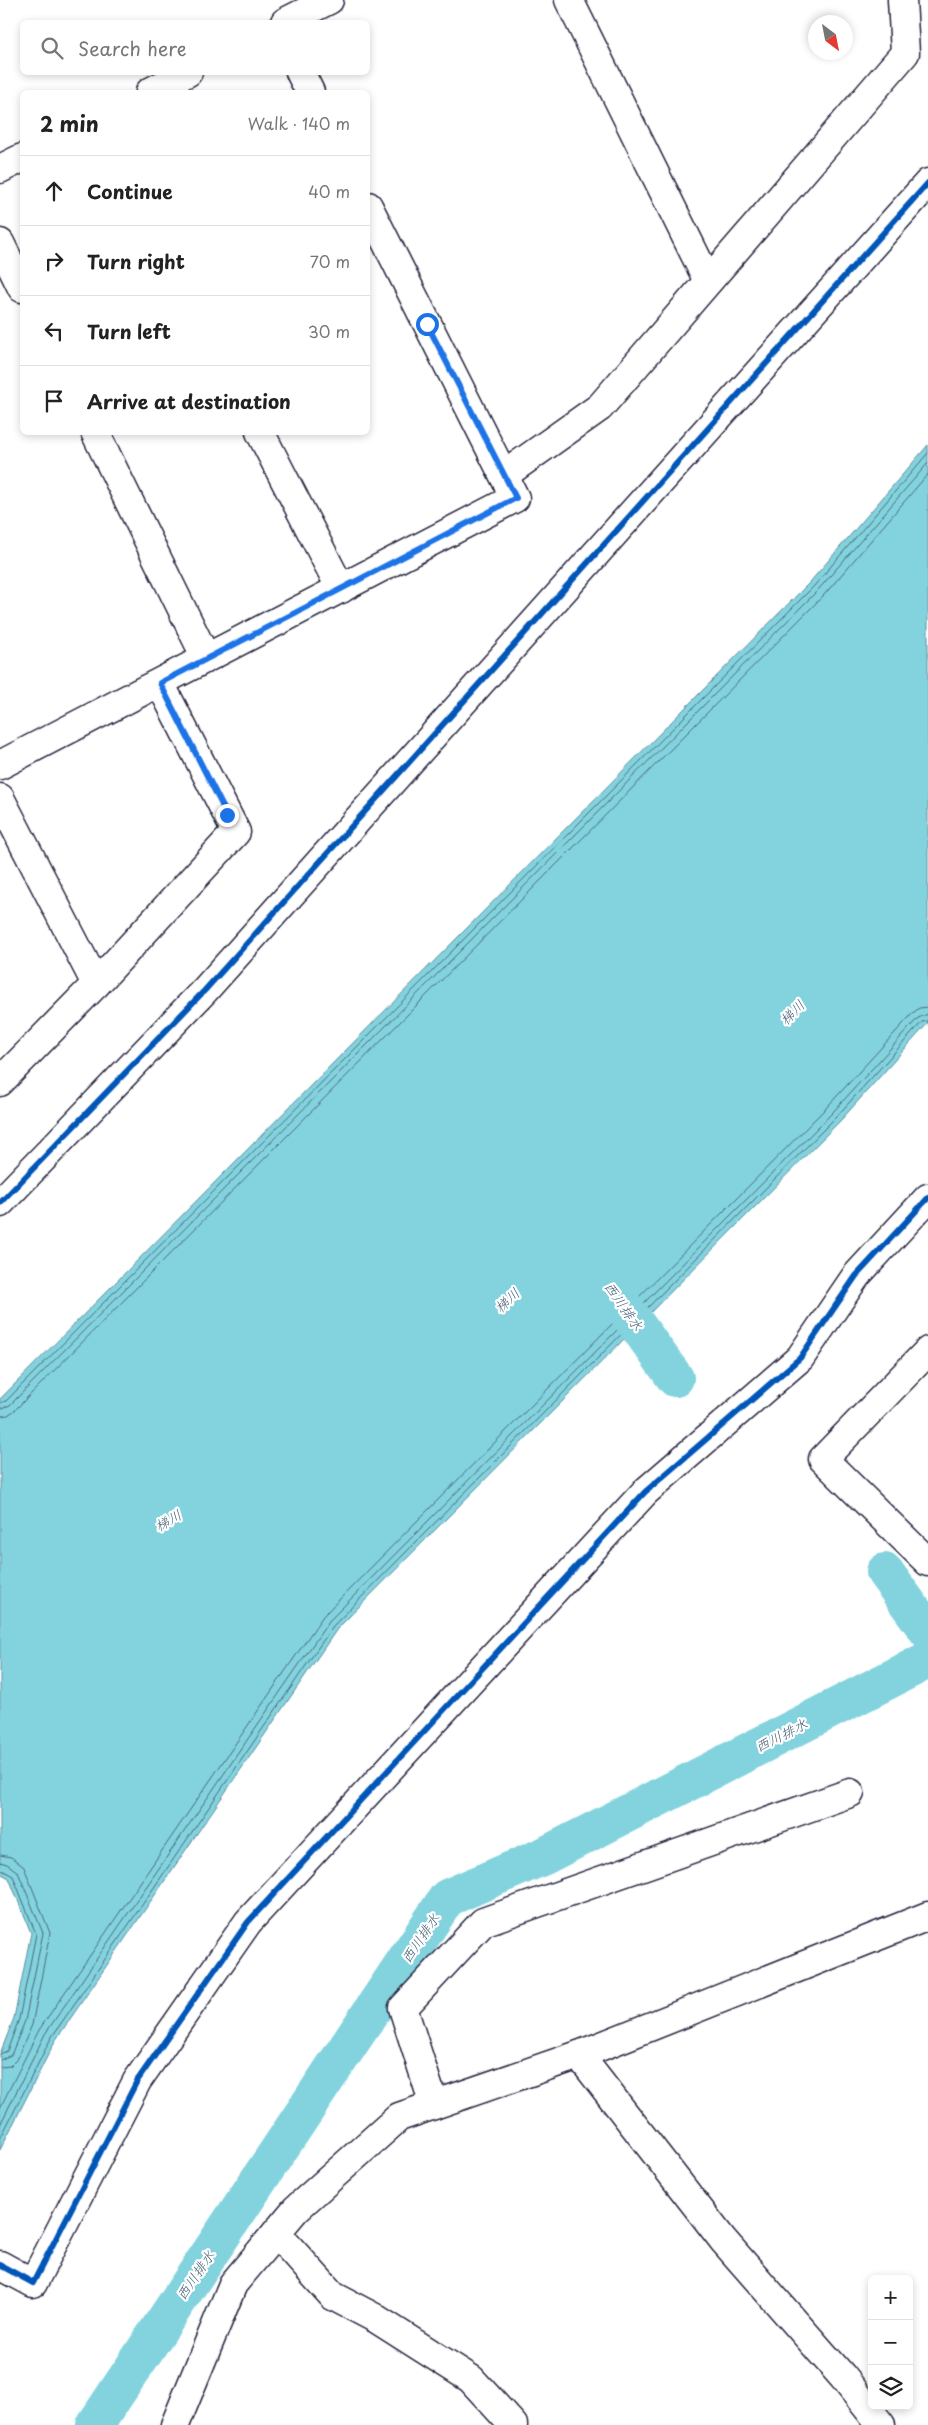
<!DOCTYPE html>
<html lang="en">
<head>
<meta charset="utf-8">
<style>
	body { margin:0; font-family:"Playpen Sans","Klee One",sans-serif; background:#f6f6f6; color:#222 }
	.controls { position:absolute; right:15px; bottom:15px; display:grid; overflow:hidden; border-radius:8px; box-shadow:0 2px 8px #0003 }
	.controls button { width:45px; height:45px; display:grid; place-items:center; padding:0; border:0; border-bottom:1px solid #e0e0e0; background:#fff; color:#222; font:25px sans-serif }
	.compass { position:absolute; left:808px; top:15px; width:45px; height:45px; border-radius:50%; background:#fff; box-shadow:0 2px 8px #0003; rotate:148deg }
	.stop { position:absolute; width:15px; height:15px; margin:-11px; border:4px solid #1a73e8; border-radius:50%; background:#fff }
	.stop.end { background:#1a73e8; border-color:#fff; box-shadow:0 1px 5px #0008 }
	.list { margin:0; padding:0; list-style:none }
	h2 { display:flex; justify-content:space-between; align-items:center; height:65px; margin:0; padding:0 20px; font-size:21px }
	h2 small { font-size:16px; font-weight:400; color:#767676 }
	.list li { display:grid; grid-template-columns:32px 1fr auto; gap:15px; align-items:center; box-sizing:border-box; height:70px; padding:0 20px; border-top:1px solid #e0e0e0 }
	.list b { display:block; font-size:19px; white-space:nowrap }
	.list em { font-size:16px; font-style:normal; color:#767676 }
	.icon { flex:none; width:28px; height:28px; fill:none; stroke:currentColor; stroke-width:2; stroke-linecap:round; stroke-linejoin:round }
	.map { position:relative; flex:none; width:928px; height:2425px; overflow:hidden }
	.search { position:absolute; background:#fff; box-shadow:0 2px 8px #0003; left:20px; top:20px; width:350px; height:55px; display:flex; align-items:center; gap:12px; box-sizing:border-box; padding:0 18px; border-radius:8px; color:#767676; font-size:19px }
	.panel { position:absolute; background:#fff; box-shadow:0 2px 8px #0003; left:20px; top:90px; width:350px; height:345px; border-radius:8px }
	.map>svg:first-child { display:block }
</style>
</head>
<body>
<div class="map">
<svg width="928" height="2425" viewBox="0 0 928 2425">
	<rect width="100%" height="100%" fill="#fff"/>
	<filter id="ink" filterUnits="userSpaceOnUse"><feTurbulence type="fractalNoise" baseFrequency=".02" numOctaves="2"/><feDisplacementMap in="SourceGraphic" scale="10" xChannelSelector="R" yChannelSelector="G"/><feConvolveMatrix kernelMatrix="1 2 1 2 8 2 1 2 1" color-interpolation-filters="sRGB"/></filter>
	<g filter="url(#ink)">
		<path fill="#83d3de" stroke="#5c8c9d" d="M928 445V1023L841 1120 337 1629 55 2041 0 2150V2054L14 2018 31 1933 9 1878 0 1873V1399L810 582Z"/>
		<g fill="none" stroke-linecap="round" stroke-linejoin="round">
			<g stroke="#49697c" stroke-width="1">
				<path d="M0 1403 6 1401 814 586 928 453"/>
				<path d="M0 1409 10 1405 818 590 928 463"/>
				<path d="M0 1416 8 1415 15 1410 824 595 928 474"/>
				<path d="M0 1855 11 1857 24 1867 50 1933 32 2025 17 2059 10 2066 0 2067"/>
				<path d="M0 1862 7 1864 18 1872 43 1933 25 2021 11 2055 0 2060"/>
				<path d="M0 1869 13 1876 36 1934 19 2019 7 2051 0 2054"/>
				<path d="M0 2108 39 2030 323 1616 827 1107 913 1013 919 1008 928 1007"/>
				<path d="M0 2125 45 2034 329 1621 833 1112 918 1018 928 1014"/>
				<path d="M0 2139 51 2038 333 1626 837 1116 922 1022 928 1021"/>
			</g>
			<g stroke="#83d3de" stroke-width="38">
				<path d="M608 1285 675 1378"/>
				<path d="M885 1572 928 1631"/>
				<path d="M95 2425 447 1898 544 1856 928 1660"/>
			</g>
			<defs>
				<g id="minor">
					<path d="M569 0 708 281"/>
					<path d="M285 22 329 0"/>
					<path d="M300 72 310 92"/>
					<path d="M150 92 188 72"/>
					<path d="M0 169 22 158"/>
					<path d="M0 243 22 288"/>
					<path d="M95 432 206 658"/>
					<path d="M260 432 341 589"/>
					<path d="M504 475 600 407 905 53 902 0"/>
					<path d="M0 765 515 498 368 206"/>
					<path d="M0 798 96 984"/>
					<path d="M0 1082 96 984 236 832 160 683"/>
					<path d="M0 1203 205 990 928 183"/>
					<path d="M928 1351 823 1459 928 1562"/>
					<path d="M579 2055 723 2240 843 2377 881 2425"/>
					<path d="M434 2105 403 2008 483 1922 850 1793"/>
					<path d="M276 2233 333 2296 375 2318 471 2379 513 2425"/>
					<path d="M0 2265 33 2283 137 2081 248 1922 645 1492 800 1358 856 1276 928 1198"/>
					<path d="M175 2425 233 2284 296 2209 399 2117 579 2055 928 1916"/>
				</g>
			</defs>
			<use href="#minor" stroke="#22223b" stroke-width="31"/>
			<use href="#minor" stroke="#fff" stroke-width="28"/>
			<defs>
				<g id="cycleway">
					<path d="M0 1203 205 990 928 183"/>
					<path d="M0 2265 33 2283 137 2081 248 1922 645 1492 800 1358 856 1276 928 1198"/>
				</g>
			</defs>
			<use href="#cycleway" stroke="#fff" stroke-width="9"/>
			<use href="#cycleway" stroke="#0057b8" stroke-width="6"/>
		</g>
	</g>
	<g fill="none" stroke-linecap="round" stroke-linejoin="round" filter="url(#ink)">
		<path stroke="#1a73e8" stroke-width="6" d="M227 815 160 683 516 498 427 324"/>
	</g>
	<g text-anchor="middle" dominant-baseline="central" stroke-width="4.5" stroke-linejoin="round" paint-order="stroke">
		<g font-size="14" font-style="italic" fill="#446074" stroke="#fff">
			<text transform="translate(792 1012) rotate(-45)">梯川</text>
			<text transform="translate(507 1300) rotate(-43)">梯川</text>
			<text transform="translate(624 1306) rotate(55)">西川排水</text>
			<text transform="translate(168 1520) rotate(-30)">梯川</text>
			<text transform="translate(781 1735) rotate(-27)">西川排水</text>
			<text transform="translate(420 1938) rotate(-56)">西川排水</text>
			<text transform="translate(195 2275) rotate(-56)">西川排水</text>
		</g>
	</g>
</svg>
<div class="controls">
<button>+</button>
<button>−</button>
<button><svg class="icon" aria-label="layers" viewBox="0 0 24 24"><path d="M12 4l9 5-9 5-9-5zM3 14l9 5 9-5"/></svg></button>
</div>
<svg class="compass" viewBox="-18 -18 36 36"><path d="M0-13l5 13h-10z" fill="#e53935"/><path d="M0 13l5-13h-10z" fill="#767676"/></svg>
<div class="stop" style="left:427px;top:324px"></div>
<div class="stop end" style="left:227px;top:815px"></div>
<div class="search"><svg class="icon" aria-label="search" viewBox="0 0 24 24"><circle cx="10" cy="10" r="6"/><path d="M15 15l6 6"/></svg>Search here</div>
<section class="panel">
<h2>2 min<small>Walk · 140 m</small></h2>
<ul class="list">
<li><svg class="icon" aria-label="ahead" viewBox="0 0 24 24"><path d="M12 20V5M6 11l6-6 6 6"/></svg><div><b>Continue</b></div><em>40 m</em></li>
<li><svg class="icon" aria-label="right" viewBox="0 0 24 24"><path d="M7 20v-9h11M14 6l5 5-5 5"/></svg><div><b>Turn right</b></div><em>70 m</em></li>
<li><svg class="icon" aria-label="left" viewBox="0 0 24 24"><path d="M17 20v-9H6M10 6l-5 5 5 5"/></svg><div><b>Turn left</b></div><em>30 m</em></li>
<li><svg class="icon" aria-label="arrive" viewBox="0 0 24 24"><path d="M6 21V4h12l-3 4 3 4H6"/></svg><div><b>Arrive at destination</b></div></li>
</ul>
</section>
</div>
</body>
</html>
